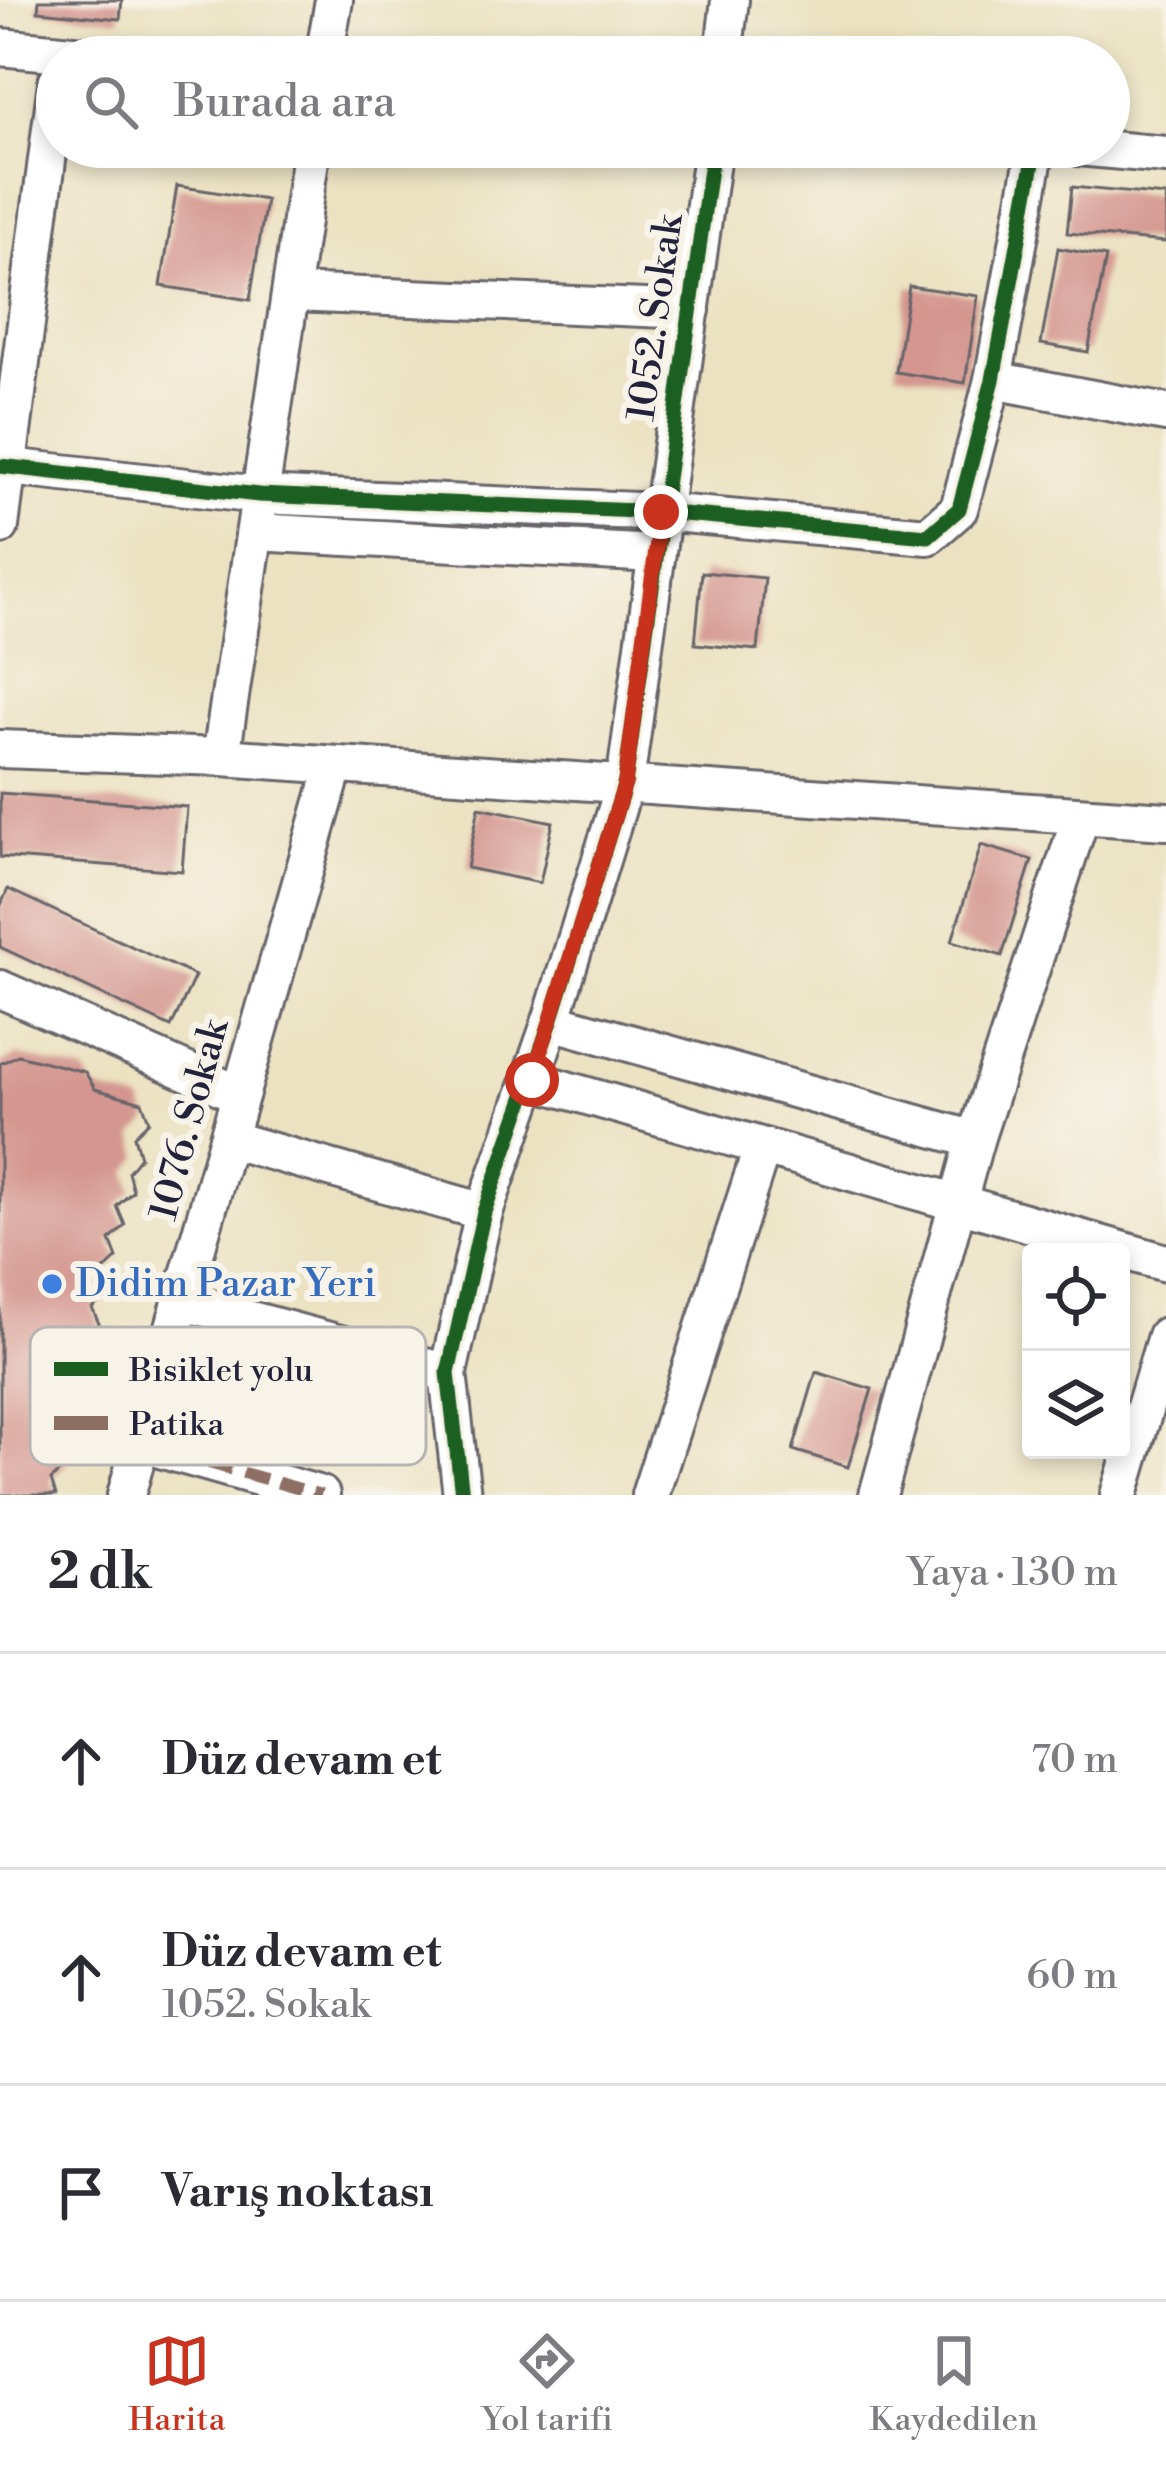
<!DOCTYPE html>
<html lang="tr">
<head>
<meta charset="utf-8">
<style>
	body { margin:0; font-family:"Libre Bodoni",serif; background:#f7f7f7; color:#2b2b33 }
	.controls { position:absolute; right:36px; bottom:36px; display:grid; overflow:hidden; border-radius:12px; box-shadow:0 6px 18px #0003 }
	.controls button { width:108px; height:108px; display:grid; place-items:center; padding:0; border:0; border-bottom:3px solid #e1e1e2; background:#fff; color:#2b2b33; font:60px sans-serif }
	.stop { position:absolute; width:36px; height:36px; margin:-27px; border:9px solid #c8321e; border-radius:50%; background:#fff }
	.stop.end { background:#c8321e; border-color:#fff; box-shadow:0 3px 12px #0008 }
	.list { margin:0; padding:0; list-style:none }
	h2 { display:flex; justify-content:space-between; align-items:center; height:156px; margin:0; padding:0 48px; font-size:51px }
	h2 small { font-size:39px; font-weight:400; color:#7c7c81 }
	.list li { display:grid; grid-template-columns:78px 1fr auto; gap:36px; align-items:center; box-sizing:border-box; height:216px; padding:0 48px; border-top:3px solid #e1e1e2 }
	.list b { display:block; font-size:45px; white-space:nowrap }
	.list p { margin:0; font-size:39px; white-space:nowrap; color:#7c7c81 }
	.list em { font-size:39px; font-style:normal; color:#7c7c81 }
	.icon { flex:none; width:66px; height:66px; fill:none; stroke:currentColor; stroke-width:2; stroke-linecap:round; stroke-linejoin:round }
	.map { position:relative; flex:none; width:1166px; height:1495px; overflow:hidden }
	.search { position:absolute; background:#fff; box-shadow:0 6px 18px #0003; left:36px; right:36px; top:36px; height:132px; display:flex; align-items:center; gap:30px; box-sizing:border-box; padding:0 42px; border-radius:66px; color:#7c7c81; font-size:45px }
	.sheet { height:804px; background:#fff }
	nav { display:flex; justify-content:space-around; align-items:center; box-sizing:border-box; height:168px; border-top:3px solid #e1e1e2; background:#fff; font-size:33px; color:#7c7c81 }
	nav a { display:grid; justify-items:center; gap:6px }
	nav .on { color:#c8321e }
	.map>svg:first-child { display:block }
</style>
</head>
<body>
<div class="map">
<svg width="1166" height="1495" viewBox="0 0 1166 1495">
	<rect width="100%" height="100%" fill="#f7f3e8"/>
	<filter id="ink" filterUnits="userSpaceOnUse"><feTurbulence type="fractalNoise" baseFrequency=".00833" numOctaves="2"/><feDisplacementMap in="SourceGraphic" scale="24" xChannelSelector="R" yChannelSelector="G"/><feConvolveMatrix kernelMatrix="1 2 1 2 8 2 1 2 1" color-interpolation-filters="sRGB"/></filter>
	<filter id="wash" filterUnits="userSpaceOnUse"><feTurbulence type="fractalNoise" baseFrequency=".004" numOctaves="4" result="noise"/><feDisplacementMap in="SourceGraphic" scale="48" xChannelSelector="R" yChannelSelector="G"/><feGaussianBlur stdDeviation="2.7" result="paint"/><feColorMatrix in="noise" values="0 0 0 0 0 0 0 0 0 0 0 0 0 0 0 0 0 1.4 0 .05"/><feComposite in="paint" operator="in"/></filter>
	<g filter="url(#wash)">
		<rect width="100%" height="100%" fill="#ebe2c1"/>
		<g id="blocks">
			<g fill="#d4968f">
				<path d="M39 0H122L120 19 38 11Z"/>
				<path d="M177 186 266 200 250 300 161 286Z"/>
				<path d="M1072 187 1166 196V242L1067 233Z"/>
				<path d="M1058 248 1106 257 1088 352 1041 344Z"/>
				<path d="M909 286 978 296 965 383 896 372Z"/>
				<path d="M702 572 765 578 758 650 695 644Z"/>
				<path d="M0 793 187 807 182 871 0 857Z"/>
				<path d="M479 807 553 822 540 883 467 868Z"/>
				<path d="M981 845 1032 860 1002 956 952 941Z"/>
				<path d="M8 889 195 976 171 1027 0 947V907Z"/>
				<path d="M18 1055 85 1072 95 1089 142 1102 149 1121 134 1136 140 1157 128 1172 133 1191 117 1206 125 1225 110 1240 117 1258 100 1274 109 1294 92 1308 100 1326 84 1342 92 1361 77 1374 83 1396 67 1408 75 1428 59 1443 67 1464 51 1480 56 1495H0V1064Z"/>
				<path d="M816 1372 872 1389 848 1467 793 1450Z"/>
			</g>
		</g>
	</g>
	<g filter="url(#ink)">
		<use href="#blocks" fill-opacity="0" stroke="#68656a" stroke-width="3"/>
		<g fill="none" stroke-linecap="round" stroke-linejoin="round">
			<defs>
				<g id="minor">
					<path d="M0 47 103 57"/>
					<path d="M324 57 334 0"/>
					<path d="M723 57 730 0"/>
					<path d="M1078 147 1166 155"/>
					<path d="M293 293 691 310"/>
					<path d="M993 380 1166 413"/>
					<path d="M0 466 259 495 661 512 928 536 959 509 993 380 1036 147"/>
					<path d="M0 526 57 82"/>
					<path d="M255 532 655 554"/>
					<path d="M0 749 221 757 1166 821"/>
					<path d="M221 757 312 147"/>
					<path d="M0 989 240 1095"/>
					<path d="M551 1021 975 1140"/>
					<path d="M532 1080 1166 1263"/>
					<path d="M228 1139 484 1212"/>
					<path d="M184 1302 448 1373"/>
					<path d="M139 1443 321 1495"/>
					<path d="M126 1495 334 767"/>
					<path d="M462 1495 448 1373 484 1212 551 1021 625 783 713 147"/>
					<path d="M650 1495 762 1148"/>
					<path d="M878 1495 975 1140 1081 816"/>
					<path d="M1119 1495 1166 1336"/>
				</g>
			</defs>
			<use href="#minor" stroke="#68656a" stroke-width="42"/>
			<use href="#minor" stroke="#fff" stroke-width="36"/>
			<path stroke="#8d6e63" stroke-width="12" stroke-dasharray="24 12" stroke-linecap="butt" d="M139 1443 321 1495"/>
			<defs>
				<g id="cycleway">
					<path d="M0 466 259 495 661 512 928 536 959 509 993 380 1036 147"/>
					<path d="M462 1495 448 1373 484 1212 551 1021 625 783 713 147"/>
				</g>
			</defs>
			<use href="#cycleway" stroke="#f7f3e8" stroke-width="22"/>
			<use href="#cycleway" stroke="#1b5e20" stroke-width="15"/>
		</g>
	</g>
	<g fill="none" stroke-linecap="round" stroke-linejoin="round" filter="url(#ink)">
		<path stroke="#c8321e" stroke-width="15" d="M532 1080 625 783 661 512"/>
	</g>
	<circle fill="#3f7fe0" stroke="#f7f3e8" stroke-width="4.5" cx="52" cy="1284" r="12"/>
	<g text-anchor="middle" dominant-baseline="central" stroke-width="12" stroke-linejoin="round" paint-order="stroke">
		<g font-size="39" fill="#22223b" stroke="#f7f3e8">
			<text transform="translate(656 318) rotate(-82)">1052. Sokak</text>
			<text transform="translate(190 1120) rotate(-75)">1076. Sokak</text>
		</g>
		<g font-size="39" fill="#366cbe" stroke="#f7f3e8" text-anchor="start">
			<text x="76" y="1284">Didim Pazar Yeri</text>
		</g>
	</g>
	<rect x="30" y="1327" width="396" height="138" rx="18" fill="#f7f3e8" stroke="#b7b4b4" stroke-width="3"/>
	<rect x="54" y="1362" width="54" height="14" fill="#1b5e20"/>
	<rect x="54" y="1416" width="54" height="14" fill="#8d6e63"/>
	<g font-size="33" fill="#22223b">
		<text x="129" y="1381">Bisiklet yolu</text>
		<text x="129" y="1435">Patika</text>
	</g>
</svg>
<div class="controls">
<button><svg class="icon" aria-label="locate" viewBox="0 0 24 24"><circle cx="12" cy="12" r="6"/><path d="M12 2v4M12 18v4M2 12h4M18 12h4"/></svg></button>
<button><svg class="icon" aria-label="layers" viewBox="0 0 24 24"><path d="M12 4l9 5-9 5-9-5zM3 14l9 5 9-5"/></svg></button>
</div>
<div class="stop" style="left:532px;top:1080px"></div>
<div class="stop end" style="left:661px;top:512px"></div>
<div class="search"><svg class="icon" aria-label="search" viewBox="0 0 24 24"><circle cx="10" cy="10" r="6"/><path d="M15 15l6 6"/></svg>Burada ara</div>
</div>
<section class="sheet">
<h2>2 dk<small>Yaya · 130 m</small></h2>
<ul class="list">
<li><svg class="icon" aria-label="ahead" viewBox="0 0 24 24"><path d="M12 20V5M6 11l6-6 6 6"/></svg><div><b>Düz devam et</b></div><em>70 m</em></li>
<li><svg class="icon" aria-label="ahead" viewBox="0 0 24 24"><path d="M12 20V5M6 11l6-6 6 6"/></svg><div><b>Düz devam et</b><p>1052. Sokak</p></div><em>60 m</em></li>
<li><svg class="icon" aria-label="arrive" viewBox="0 0 24 24"><path d="M6 21V4h12l-3 4 3 4H6"/></svg><div><b>Varış noktası</b></div></li>
</ul>
</section>
<nav>
<a class="on"><svg class="icon" aria-label="map" viewBox="0 0 24 24"><path d="M3 6l6-2 6 2 6-2v14l-6 2-6-2-6 2zM9 4v14M15 6v14"/></svg>Harita</a>
<a><svg class="icon" aria-label="directions" viewBox="0 0 24 24"><path d="M12 3l9 9-9 9-9-9zM9 14v-3h6M13 9l2 2-2 2"/></svg>Yol tarifi</a>
<a><svg class="icon" aria-label="saved" viewBox="0 0 24 24"><path d="M7 4h10v16l-5-4-5 4z"/></svg>Kaydedilen</a>
</nav>
</body>
</html>
